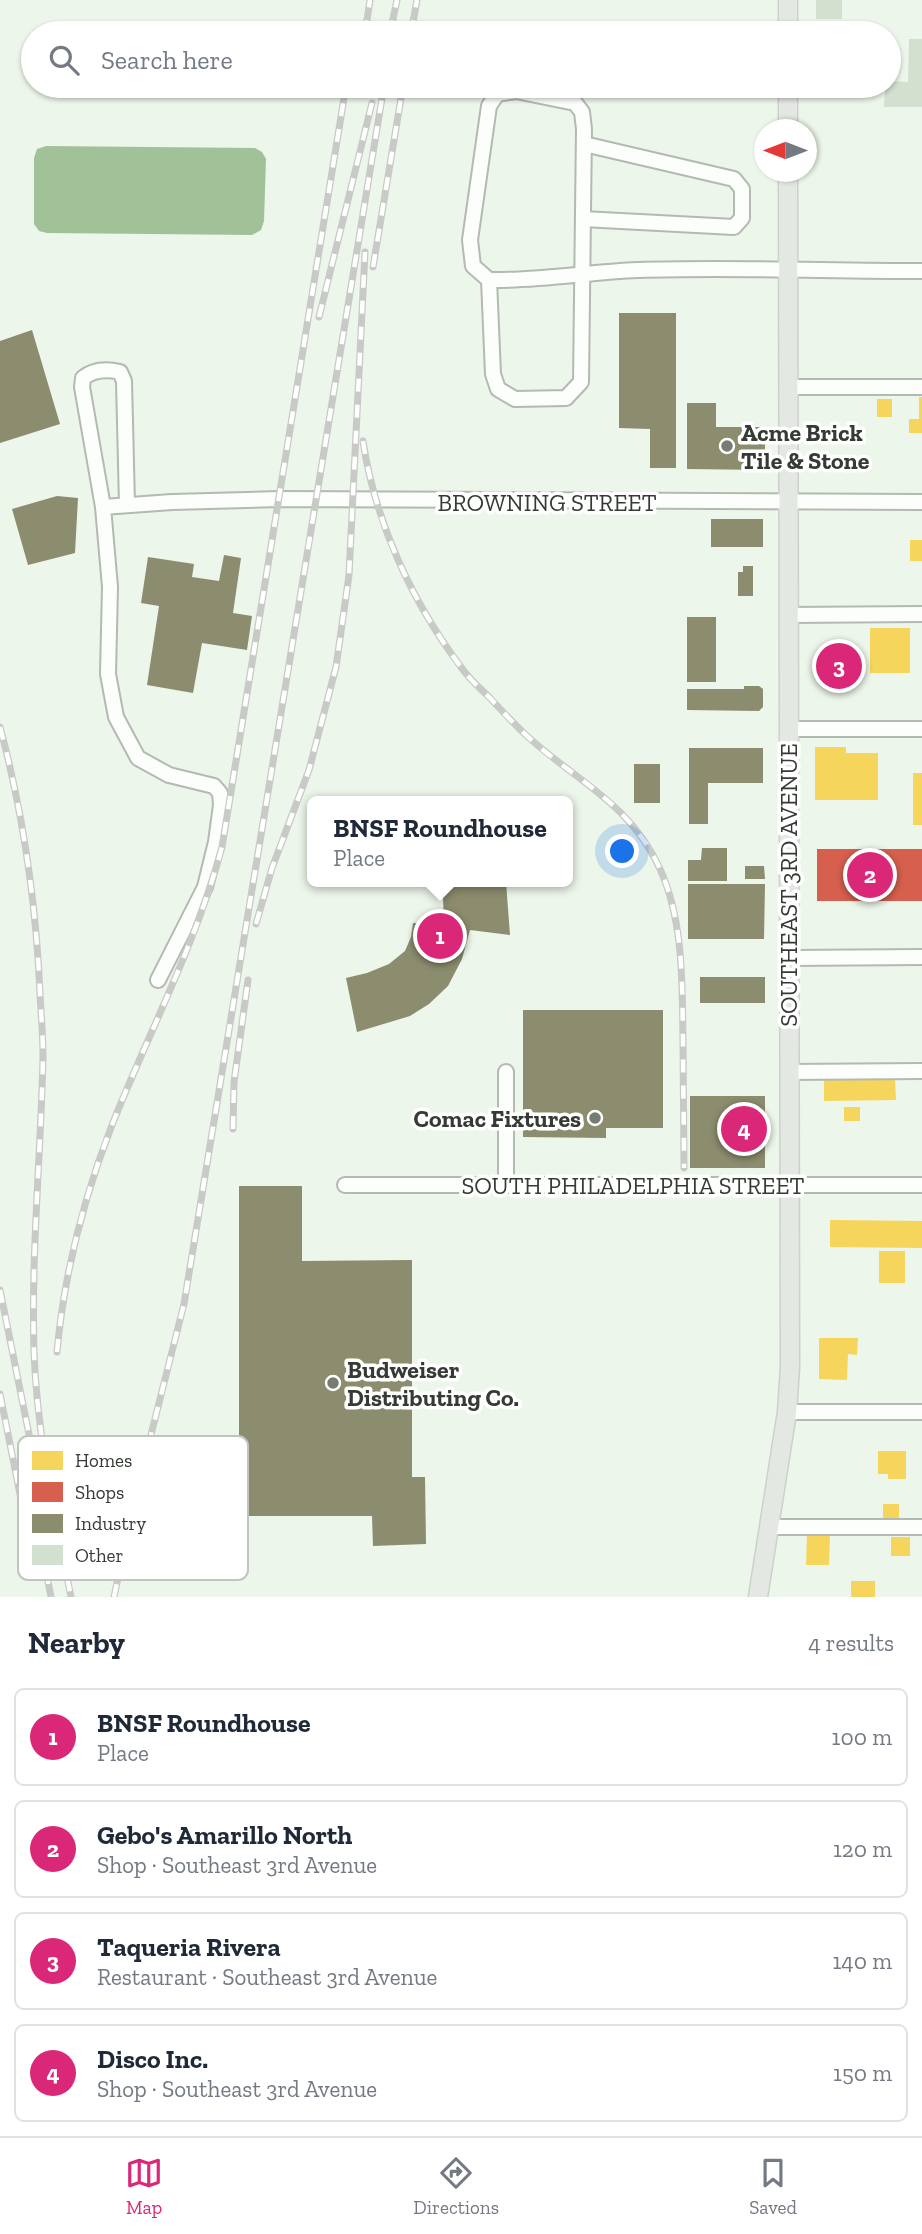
<!DOCTYPE html>
<html lang="en">
<head>
<meta charset="utf-8">
<style>
	body { margin:0; font-family:"Zilla Slab",serif; background:#f2f2f3; color:#1f2937 }
	.compass { position:absolute; left:754px; top:119px; width:63px; height:63px; border-radius:50%; background:#fff; box-shadow:0 2px 5px #0004; rotate:270deg }
	.you { position:absolute; left:623px; top:852px; width:24px; height:24px; margin:-18px; border:5px solid #fff; border-radius:50%; background:#1a73e8; box-shadow:0 0 0 10px #1a73e833 }
	.badge { display:grid; place-items:center; width:46px; height:46px; border-radius:50%; background:#db2777; color:#fff; font-size:23px; font-weight:700 }
	.pin { position:absolute; translate:-50% -50%; border:4px solid #fff; box-shadow:0 2px 7px #0006 }
	.popup { position:absolute; left:307px; top:796px; width:266px; height:91px; box-sizing:border-box; display:grid; place-content:center; border-radius:10px; background:#fff; filter:drop-shadow(0 2px 5px #0005); font-size:23px; white-space:nowrap; color:#747a83 }
	.popup b { font-size:26px; color:#1f2937 }
	.popup::after { content:''; position:absolute; left:50%; top:100%; margin-left:-14px; border:14px solid transparent; border-top-color:#fff }
	.list { margin:0; padding:0; list-style:none }
	h2 { display:flex; justify-content:space-between; align-items:center; height:91px; margin:0; padding:0 28px; font-size:30px }
	h2 small { font-size:23px; font-weight:400; color:#747a83 }
	.list li { display:grid; grid-template-columns:46px 1fr auto; gap:21px; align-items:center; box-sizing:border-box; height:98px; margin:0 14px 14px; padding:0 14px; border:2px solid #e0e1e3; border-radius:10px }
	.list b { display:block; font-size:26px; white-space:nowrap }
	.list p { margin:0; font-size:23px; white-space:nowrap; color:#747a83 }
	.list em { font-size:23px; font-style:normal; color:#747a83 }
	.icon { flex:none; width:38px; height:38px; fill:none; stroke:currentColor; stroke-width:2; stroke-linecap:round; stroke-linejoin:round }
	.map { position:relative; flex:none; width:922px; height:1597px; overflow:hidden }
	.search { position:absolute; background:#fff; box-shadow:0 2px 5px #0004; left:21px; right:21px; top:21px; height:77px; display:flex; align-items:center; gap:18px; box-sizing:border-box; padding:0 24px; border-radius:38px; color:#747a83; font-size:26px }
	.sheet { height:539px; background:#fff }
	nav { display:flex; justify-content:space-around; align-items:center; box-sizing:border-box; height:98px; border-top:2px solid #e0e1e3; background:#fff; font-size:19px; color:#747a83 }
	nav a { display:grid; justify-items:center; gap:4px }
	nav .on { color:#db2777 }
	.map>svg:first-child { display:block }
</style>
</head>
<body>
<div class="map">
<svg width="922" height="1597" viewBox="0 0 922 1597">
	<rect width="100%" height="100%" fill="#edf6ea"/>
	<path fill="#a1c298" d="M46 146 255 148 262 152 266 159 264 221 261 230 252 235 47 233 39 231 34 224V158L37 149Z"/>
	<g fill="#f6d55c">
		<path d="M919 397H922V433H909V419H919Z"/>
		<rect x="877" y="399" width="15" height="18"/>
		<rect x="910" y="540" width="12" height="21"/>
		<rect x="870" y="628" width="40" height="45"/>
		<path d="M815 747H846V753H878V800H815Z"/>
		<rect x="913" y="773" width="9" height="52"/>
		<path d="M824 1078H895L896 1100 824 1101Z"/>
		<rect x="844" y="1107" width="16" height="14"/>
		<path d="M830 1220 922 1221V1248L830 1247Z"/>
		<rect x="879" y="1251" width="26" height="32"/>
		<path d="M819 1338H858L857 1355 848 1354 847 1380 819 1379Z"/>
		<path d="M878 1451H906V1479H888V1474H878Z"/>
		<rect x="883" y="1504" width="16" height="16"/>
		<path d="M807 1534 830 1535 829 1565H806Z"/>
		<rect x="891" y="1537" width="19" height="19"/>
		<rect x="851" y="1581" width="24" height="16"/>
	</g>
	<g fill="#d6604d">
		<rect x="826" y="656" width="33" height="21"/>
		<rect x="817" y="849" width="105" height="52"/>
	</g>
	<g fill="#8c8c6e">
		<path d="M619 313H676V468H650V429L619 428Z"/>
		<path d="M32 330 60 424 0 443V341Z"/>
		<path d="M687 403H716V427H765V470L687 469Z"/>
		<path d="M57 496 78 498 75 553 28 565 12 509Z"/>
		<rect x="711" y="519" width="52" height="28"/>
		<path d="M224 555 241 558 233 613 252 616 247 650 202 643 193 693 147 685 159 606 141 603 148 557 194 564 192 577 219 581Z"/>
		<path d="M743 566H753V596H738V572H743Z"/>
		<rect x="687" y="617" width="29" height="65"/>
		<path d="M744 686H759L763 689V707L759 711 687 710V689H744Z"/>
		<path d="M689 748H763V783H708V824H689Z"/>
		<rect x="634" y="764" width="26" height="39"/>
		<path d="M702 848H727V881H688V860H701Z"/>
		<path d="M745 866H764L765 879H745Z"/>
		<path d="M439 882H506L510 935 470 930 462 959 448 986 429 1004 410 1016 357 1032 346 978 367 973 389 964 405 951 411 937 413 923 444 926 443 897Z"/>
		<path d="M688 884H765L764 939H688Z"/>
		<rect x="700" y="977" width="65" height="26"/>
		<path d="M523 1010H663V1128H606V1138L523 1137Z"/>
		<rect x="690" y="1096" width="75" height="72"/>
		<path d="M239 1186H302V1261L412 1260V1477H425L426 1544 373 1546 372 1516H239Z"/>
	</g>
	<g fill="#d3dfcf">
		<rect x="816" y="0" width="26" height="19"/>
		<path d="M909 39H922V107H884L885 86H889V81L908 82Z"/>
	</g>
	<g fill="none" stroke-linecap="round" stroke-linejoin="round">
		<defs>
			<g id="minor">
				<path d="M583 219 734 227 742 218V189L734 179 584 144"/>
				<path d="M489 280 493 374 498 389 515 399 566 398 581 382 584 129 582 112 575 103 516 91 497 94 489 106 470 240 473 266 489 280C539 281 588 272 638 270 733 267 828 271 922 271"/>
				<path d="M788 387H922"/>
				<path d="M103 507 82 387 83 378C93 370 107 369 120 372L124 381 127 505"/>
				<path d="M788 615 922 614"/>
				<path d="M788 729H922"/>
				<path d="M788 958 922 957"/>
				<path d="M158 980 205 887 216 842 221 805 220 793 214 786 169 775 138 758 116 717 108 674 110 587 103 507 172 502 279 499 922 502"/>
				<path d="M506 1072V1184"/>
				<path d="M788 1072 922 1071"/>
				<path d="M345 1185H922"/>
				<path d="M787 1412H922"/>
				<path d="M769 1527H922"/>
			</g>
			<g id="major">
				<path d="M788 0V33"/>
				<path d="M788 86V130"/>
				<path d="M758 1597 787 1412 790 1367 788 172"/>
			</g>
		</defs>
		<use href="#minor" stroke="#b3bab1" stroke-width="18"/>
		<use href="#major" stroke="#ccd1cb" stroke-width="21"/>
		<use href="#minor" stroke="#fcfefc" stroke-width="14"/>
		<use href="#major" stroke="#e3e8e2" stroke-width="18"/>
		<defs>
			<g id="rail">
				<path d="M365 33 370 0"/>
				<path d="M390 33 397 0"/>
				<path d="M411 33 417 0"/>
				<path d="M373 267 403 86"/>
				<path d="M319 317 372 103"/>
				<path d="M363 441C375 522 412 602 461 667 469 679 480 688 490 698 502 711 514 724 527 736 576 781 630 803 660 869 684 922 682 984 683 1041 683 1083 684 1126 684 1168"/>
				<path d="M0 727C23 813 36 903 40 993 41 1014 43 1035 43 1056 41 1154 31 1253 34 1352 37 1435 55 1516 71 1597"/>
				<path d="M256 924 272 868 309 770 336 667 349 575 365 252"/>
				<path d="M233 1129 234 1082 248 980"/>
				<path d="M0 1290 39 1484"/>
				<path d="M57 1352C64 1274 84 1197 112 1125 149 1032 196 944 222 847L346 86"/>
				<path d="M0 1394 35 1569"/>
				<path d="M26 1469 51 1597"/>
				<path d="M114 1597 134 1502 184 1304 384 86"/>
			</g>
		</defs>
		<use href="#rail" stroke="#c8cac6" stroke-width="7"/>
		<use href="#rail" stroke="#fff" stroke-width="4.5" stroke-dasharray="13" stroke-linecap="butt"/>
	</g>
	<g fill="#757c74" stroke="#fff" stroke-width="2.5">
		<circle cx="727" cy="446" r="7"/>
		<circle cx="595" cy="1118" r="7"/>
		<circle cx="333" cy="1383" r="7"/>
	</g>
	<g text-anchor="middle" dominant-baseline="central" stroke-width="7" stroke-linejoin="round" paint-order="stroke">
		<g font-size="24" font-weight="bold" fill="#353b34" stroke="#fff" text-anchor="start">
			<text x="741" y="432">Acme Brick<tspan x="741" dy="28">Tile &amp; Stone</tspan></text>
			<text x="581" y="1118" text-anchor="end">Comac Fixtures</text>
			<text x="347" y="1369">Budweiser<tspan x="347" dy="28">Distributing Co.</tspan></text>
		</g>
		<g font-size="24" fill="#353b34" stroke="#fff">
			<text x="547" y="502">BROWNING STREET</text>
			<text transform="translate(788 885) rotate(-90)">SOUTHEAST 3RD AVENUE</text>
			<text x="633" y="1185">SOUTH PHILADELPHIA STREET</text>
		</g>
	</g>
	<rect x="18" y="1436" width="230" height="144" rx="10" fill="#fff" stroke="#c2c4c2" stroke-width="2"/>
	<rect x="32" y="1451" width="31" height="19" fill="#f6d55c"/>
	<rect x="32" y="1482" width="31" height="20" fill="#d6604d"/>
	<rect x="32" y="1514" width="31" height="19" fill="#8c8c6e"/>
	<rect x="32" y="1545" width="31" height="20" fill="#d3dfcf"/>
	<g font-size="19" fill="#353b34">
		<text x="75" y="1467">Homes</text>
		<text x="75" y="1499">Shops</text>
		<text x="75" y="1530">Industry</text>
		<text x="75" y="1562">Other</text>
	</g>
</svg>
<svg class="compass" viewBox="-18 -18 36 36"><path d="M0-13l5 13h-10z" fill="#e53935"/><path d="M0 13l5-13h-10z" fill="#747a83"/></svg>
<div class="you"></div>
<div class="pin badge" style="left:440px;top:936px">1</div>
<div class="popup"><b>BNSF Roundhouse</b>Place</div>
<div class="pin badge" style="left:870px;top:875px">2</div>
<div class="pin badge" style="left:839px;top:666px">3</div>
<div class="pin badge" style="left:744px;top:1129px">4</div>
<div class="search"><svg class="icon" aria-label="search" viewBox="0 0 24 24"><circle cx="10" cy="10" r="6"/><path d="M15 15l6 6"/></svg>Search here</div>
</div>
<section class="sheet">
<h2>Nearby<small>4 results</small></h2>
<ul class="list">
<li><span class="badge">1</span><div><b>BNSF Roundhouse</b><p>Place</p></div><em>100 m</em></li>
<li><span class="badge">2</span><div><b>Gebo's Amarillo North</b><p>Shop · Southeast 3rd Avenue</p></div><em>120 m</em></li>
<li><span class="badge">3</span><div><b>Taqueria Rivera</b><p>Restaurant · Southeast 3rd Avenue</p></div><em>140 m</em></li>
<li><span class="badge">4</span><div><b>Disco Inc.</b><p>Shop · Southeast 3rd Avenue</p></div><em>150 m</em></li>
</ul>
</section>
<nav>
<a class="on"><svg class="icon" aria-label="map" viewBox="0 0 24 24"><path d="M3 6l6-2 6 2 6-2v14l-6 2-6-2-6 2zM9 4v14M15 6v14"/></svg>Map</a>
<a><svg class="icon" aria-label="directions" viewBox="0 0 24 24"><path d="M12 3l9 9-9 9-9-9zM9 14v-3h6M13 9l2 2-2 2"/></svg>Directions</a>
<a><svg class="icon" aria-label="saved" viewBox="0 0 24 24"><path d="M7 4h10v16l-5-4-5 4z"/></svg>Saved</a>
</nav>
</body>
</html>
